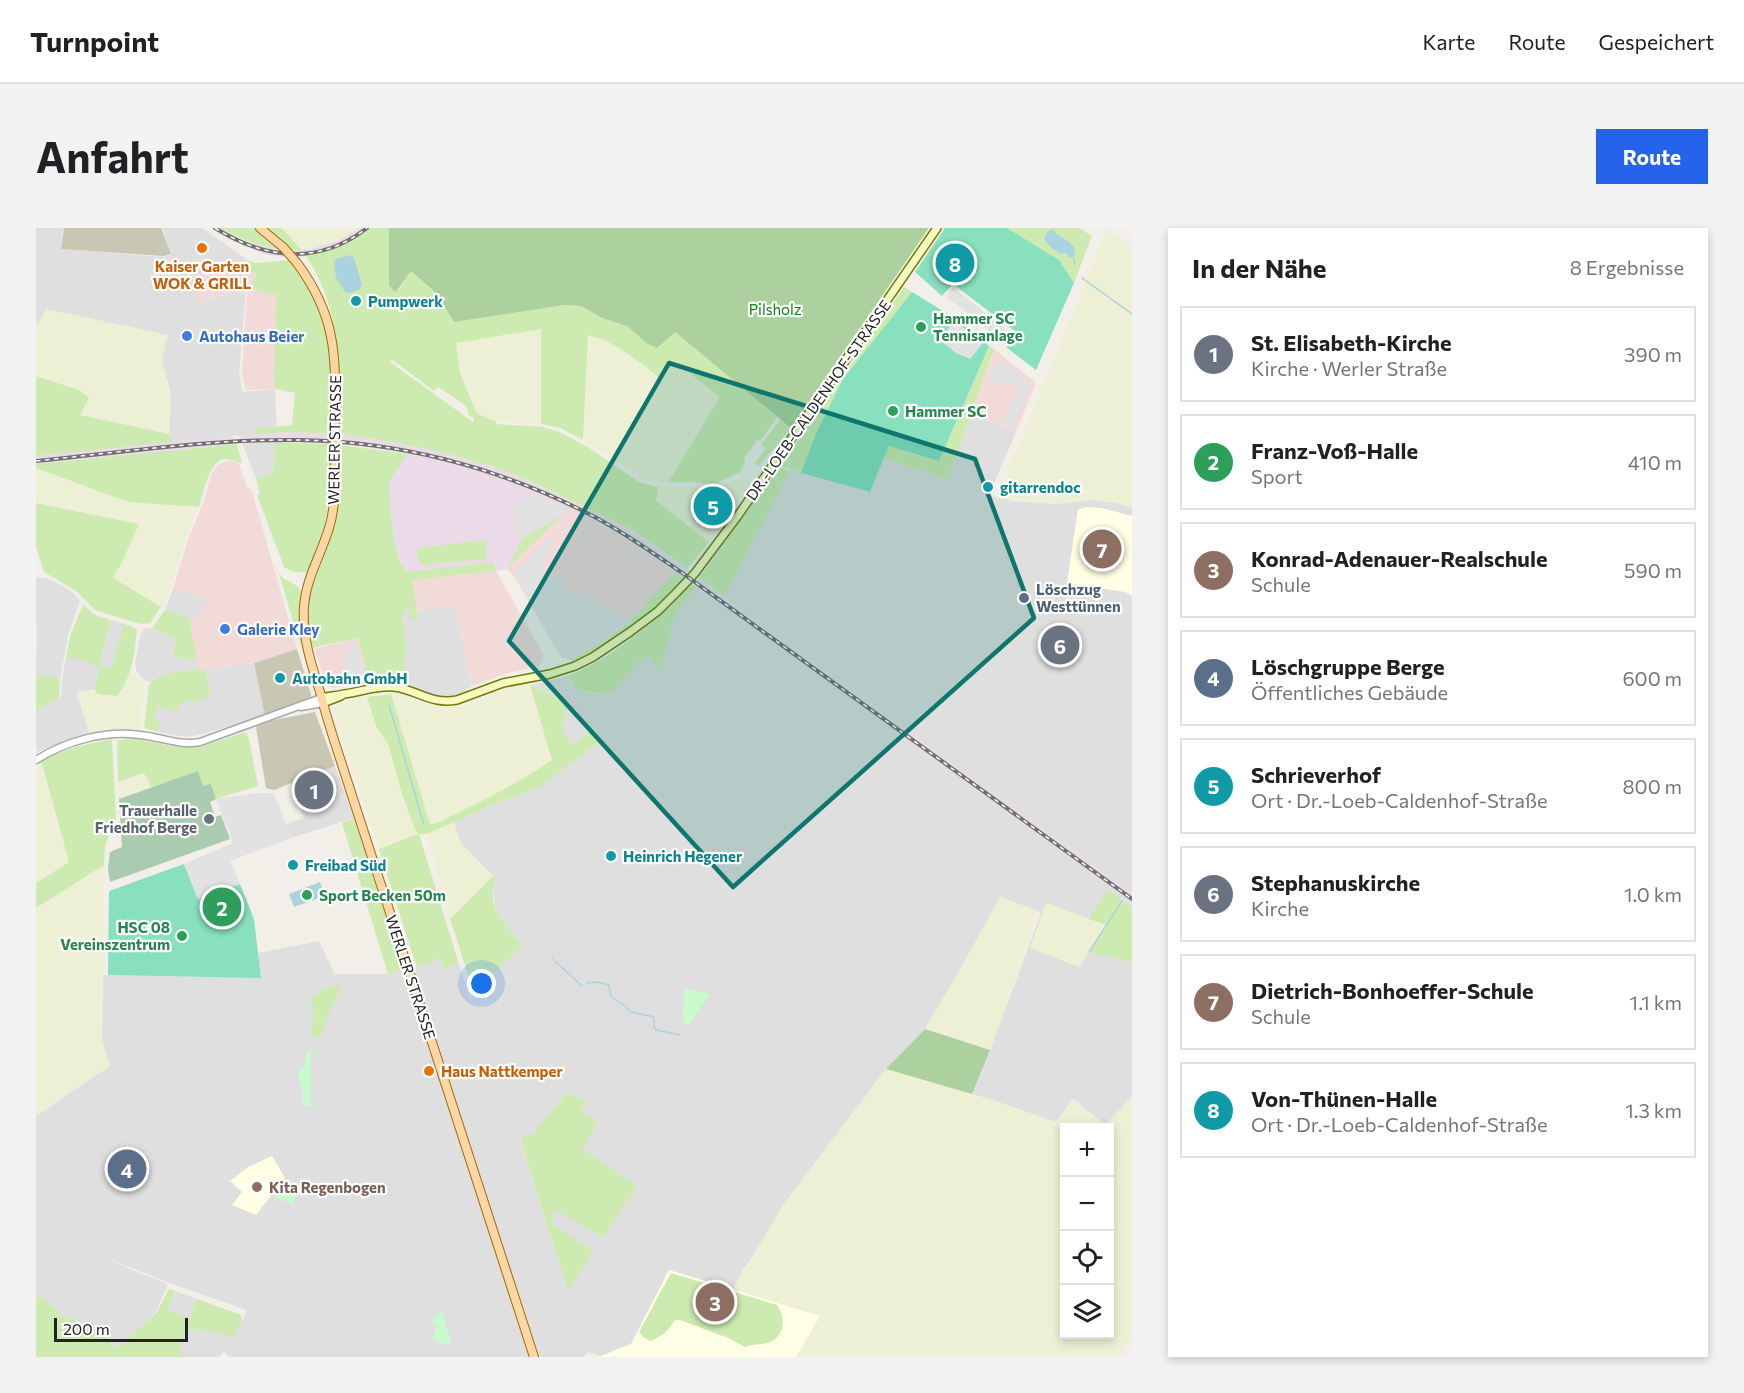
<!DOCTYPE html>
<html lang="de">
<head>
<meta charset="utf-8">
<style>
	body { margin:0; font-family:Commissioner,sans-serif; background:#f2f2f2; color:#202124 }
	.controls { position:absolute; right:18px; bottom:18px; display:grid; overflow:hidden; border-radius:0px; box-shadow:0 3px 9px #0003 }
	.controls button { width:54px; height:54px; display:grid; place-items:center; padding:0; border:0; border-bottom:2px solid #e0e0e0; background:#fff; color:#202124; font:30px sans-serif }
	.scale { position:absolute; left:18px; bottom:15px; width:134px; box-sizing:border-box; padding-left:6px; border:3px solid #222; border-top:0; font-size:16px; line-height:21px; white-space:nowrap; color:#222; -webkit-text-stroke:4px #fff; paint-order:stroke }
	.you { position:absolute; left:446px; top:756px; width:21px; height:21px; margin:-15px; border:4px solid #fff; border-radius:50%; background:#1a73e8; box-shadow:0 0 0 9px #1a73e833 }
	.badge { display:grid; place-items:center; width:39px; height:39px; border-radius:50%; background:#2563eb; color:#fff; font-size:20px; font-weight:700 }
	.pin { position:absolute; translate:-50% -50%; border:3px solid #fff; box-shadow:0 2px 6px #0006 }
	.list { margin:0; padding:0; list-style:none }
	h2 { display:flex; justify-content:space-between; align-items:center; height:78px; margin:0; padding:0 24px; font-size:26px }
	h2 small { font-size:20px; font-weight:400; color:#757577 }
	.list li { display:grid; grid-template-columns:39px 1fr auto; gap:18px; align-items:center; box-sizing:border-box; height:96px; margin:0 12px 12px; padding:0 12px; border:2px solid #e0e0e0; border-radius:0px }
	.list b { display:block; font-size:22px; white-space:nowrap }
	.list p { margin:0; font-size:20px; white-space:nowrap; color:#757577 }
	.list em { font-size:20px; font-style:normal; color:#757577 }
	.icon { flex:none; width:33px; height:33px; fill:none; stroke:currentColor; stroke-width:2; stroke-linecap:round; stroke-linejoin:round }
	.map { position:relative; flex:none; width:1096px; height:1129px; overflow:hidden; border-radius:0px }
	header { display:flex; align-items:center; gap:36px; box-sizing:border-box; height:84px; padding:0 30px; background:#fff; border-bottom:2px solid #e0e0e0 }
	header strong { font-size:28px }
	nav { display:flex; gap:33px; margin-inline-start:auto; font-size:21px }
	.intro { display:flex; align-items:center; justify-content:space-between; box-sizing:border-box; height:144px; padding:0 36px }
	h1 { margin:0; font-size:42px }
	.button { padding:15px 27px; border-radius:0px; background:#2563eb; color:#fff; font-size:21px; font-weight:700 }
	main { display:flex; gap:36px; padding:0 36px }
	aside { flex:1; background:#fff; border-radius:0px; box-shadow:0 3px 9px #0003 }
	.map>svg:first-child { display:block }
</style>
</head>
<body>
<header>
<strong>Turnpoint</strong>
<nav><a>Karte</a><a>Route</a><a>Gespeichert</a></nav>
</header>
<div class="intro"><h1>Anfahrt</h1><a class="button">Route</a></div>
<main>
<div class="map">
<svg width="1096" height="1129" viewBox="0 0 1096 1129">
	<rect width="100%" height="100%" fill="#f2efe9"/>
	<g fill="#e0dfdf" fill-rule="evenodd">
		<path d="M0 0H27L25 21 128 29 135 27 126 0H166L212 32 207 36 203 33 163 75 210 60 203 148 207 164 239 161 241 205 237 246 220 251 203 207 136 214 133 206 134 162 126 133 129 117 132 108 0 95Z"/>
		<path d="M935 186 980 204 953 267 978 273 1018 276 1055 272 1080 275 1096 280V869L1069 897 1037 871 1020 894 936 866 954 822 1005 685 964 669 925 740 889 801 850 841 708 1040 697 1061 633 1043 595 1116 565 1128 551 1124 548 1129H196L192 1128 188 1123 183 1129H151L143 1126 150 1101 168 1102 197 1109 206 1093 211 1082 133 1055 69 1029 103 1045 132 1056 121 1082 108 1096 79 1121 70 1106 62 1099 53 1098 24 1087 21 1082 8 1071 0 1068V888L74 838 66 812 67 747 225 750 222 725 283 713 299 746H352L381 740 403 730 409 741 422 733 434 769 486 716 465 693 459 678 457 659 460 651 423 614 418 594 461 575 501 562 538 517 527 503 530 472 494 457 532 448 535 455 545 462 556 466 576 464 606 429 615 428 624 442 640 385 647 374 660 359 659 356 663 350 687 368 754 242 834 264 848 231 912 251ZM532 864 550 875 545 883 546 921 518 980 516 996 532 1062 484 911 497 907Z"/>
		<path d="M0 349 9 350 19 354 38 365 44 373 32 407 24 451 0 446 1 398H0Z"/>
		<path d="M137 361 172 371 164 390H153L129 382Z"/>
		<path d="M418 378 436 458 425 465 411 469H402L366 457 370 422 366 383 372 380 376 392 382 391 381 383Z"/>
		<path d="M75 392 88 396 75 441 63 437Z"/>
		<path d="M110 400H116L141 412 136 429 161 431 160 441 132 446 118 451 115 454 108 452 101 444 99 435 105 405Z"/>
		<path d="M30 430H45L53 433 63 441 58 461 41 465 53 505 18 517 2 524 0 520V483L25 469 26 450Z"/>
		<path d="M218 435 229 488 163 507 151 509 122 504 125 495 117 490 124 478 136 481 147 473H158L175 466 169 442Z"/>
		<path d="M299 538 318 590 255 610 250 596 268 590 256 555Z"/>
		<path d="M139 1063 161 1071 154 1091 131 1082Z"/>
	</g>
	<g fill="#f2dad9">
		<path d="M203 33 221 48 214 60 240 67 238 144 239 161 210 162 206 146 211 63 210 60 163 75 155 48Z"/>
		<path d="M958 121 1000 155 980 204 935 186Z"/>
		<path d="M195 232 203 236 211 259 216 263 261 421 218 435 169 442 160 441 161 431 153 390H164L171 371 137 361 152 312 170 267 175 247 182 237Z"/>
		<path d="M534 279 607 322 639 345 592 395 535 432 526 430 520 421 478 348 471 341Z"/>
		<path d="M460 343 507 426 506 433 503 438 472 445 436 458 418 378 381 383 375 352Z"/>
		<path d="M322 410 333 453 297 460 294 459 291 457 278 421Z"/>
	</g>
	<g fill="#ebdbe8">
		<path d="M177 0H185L205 11 218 16 244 22 249 29 231 27 222 24 196 12Z"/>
		<path d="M323 0H335L320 10 303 19 284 25 262 28 257 22 278 20 303 12Z"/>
		<path d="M258 204 296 206V216L255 214 206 216 203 207Z"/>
		<path d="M303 206 358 214 399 223 456 238 494 253 594 301 652 340 649 352 607 322 534 280 471 341 460 343 457 334 371 345 363 333 359 316 354 281 353 254 372 226 344 221 301 216Z"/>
		<path d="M195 207 201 216 0 236V228Z"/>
		<path d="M663 350 753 417 1096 665V673L659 356Z"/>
	</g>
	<g fill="#ffffe5">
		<path d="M1051 279 1066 280 1096 288V367L1089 364 1031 355 1042 281Z"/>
		<path d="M236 928 249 950 220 987 196 977 206 964 194 953 212 939Z"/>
		<path d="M633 1042 785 1088 760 1129H566L565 1128 595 1116Z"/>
	</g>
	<g fill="#c7c7b4">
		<path d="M28 0H125L135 26 128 28 25 21Z"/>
		<path d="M261 421 275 466 274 471 229 488 218 435Z"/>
		<path d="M279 484 299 538 238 562 230 560 220 499 233 493Z"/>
	</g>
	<g fill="#eef0d5" fill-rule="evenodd">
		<path d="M245 0H323L303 12 278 20 266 22Z"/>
		<path d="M1071 1 1096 19V280L1080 275 1055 272 1018 276 961 270Z"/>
		<path d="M11 81 132 107 129 117 126 133 135 174 133 206 44 187 53 170 43 162 0 148V95H2Z"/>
		<path d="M506 101 505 196 460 193 450 190 440 184 424 145 420 114Z"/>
		<path d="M552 107 566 110 587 121 621 148 641 134 684 169 632 255 613 254 547 212Z"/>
		<path d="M0 240 92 274 163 279 155 296 131 370 125 379 77 350 85 336 102 296 0 275Z"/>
		<path d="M710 249 715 254 673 314 620 273 622 259H683Z"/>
		<path d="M93 443 108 457 107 472 103 501H75L53 505 41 465 58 461 62 466 84 461 90 455Z"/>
		<path d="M482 457H494L516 532 486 552 458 567 401 595 393 596 355 466 366 467 397 479H417L436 476 471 460Z"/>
		<path d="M331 469 340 498 352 516 366 566 378 599 382 606 343 621 297 481 307 475Z"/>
		<path d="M5 532 33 634 0 655V536Z"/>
		<path d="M108 545 116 560 83 571 82 554Z"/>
		<path d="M418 594 424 614 457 648 414 691 391 606Z"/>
		<path d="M68 637 66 812 74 838 0 887V680Z"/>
		<path d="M964 669 1000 682 997 690 1000 692 954 822 889 801 925 740Z"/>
		<path d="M1010 675 1071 697 1043 739 994 720Z"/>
		<path d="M850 841 957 872 1020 894 1037 871 1070 897 1096 869V1109L1080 1129H760L784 1088 697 1061 749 974ZM1028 900H1074V1106H1028Z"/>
	</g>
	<g fill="#cdebb0" fill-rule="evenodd">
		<path d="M185 0H245L266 22C236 23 210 15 185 0Z"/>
		<path d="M335 0H353V58L361 64 375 43 399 64 418 94 529 77 545 78 566 90 591 98 610 115 639 104 742 188 724 213 721 212 707 232 710 233 704 244 679 256 652 254 632 255 684 169 641 135 622 149C600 131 580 114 552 107L547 212 524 200 505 196V101L420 115 424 145 440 184 450 190 460 193V196L507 199 524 204 553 220 603 254 622 259 620 273 673 314 652 340 595 301 494 253 456 238 399 223 358 214 303 206C303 140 307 84 269 26 294 24 314 15 335 0ZM355 131 398 163 402 159 430 178 433 187 438 190 437 194 354 134Z"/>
		<path d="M971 0H1043L1056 8 1038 55 1023 32Z"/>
		<path d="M212 32 220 35 254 32C264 47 274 61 281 76 300 116 295 164 296 206L258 204 217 206 219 201 256 197 259 165 239 161 238 144 240 67 213 60 221 48 207 36Z"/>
		<path d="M868 59 876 64 807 151 781 203 765 245 745 238Z"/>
		<path d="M953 118 958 121 912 251 848 231 853 218 903 233Z"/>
		<path d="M0 148 43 162 53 170 44 187 133 206 136 214 0 228Z"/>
		<path d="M745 190 755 200 723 238 719 235 730 220 725 217Z"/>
		<path d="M240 214 296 216 372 226 353 254 354 281 359 316 363 333 371 344 457 334 460 343 376 352 382 391 375 392 372 380 366 383 370 422 366 457 333 453 322 410 276 420 272 396V379L279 346 296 301 300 221H295C294 271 293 299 271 345L255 343 248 339 221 267 224 266 220 251 237 246Z"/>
		<path d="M201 216 206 236C173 217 171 257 163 279L92 274 0 240V236Z"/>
		<path d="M744 239 754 244 688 368 663 350Z"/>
		<path d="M0 275 103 296 85 336 77 350 125 379 114 395 107 396 100 395 59 382 40 363 8 344 0 319Z"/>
		<path d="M534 279 471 341 486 311 524 288Z"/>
		<path d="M450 312 451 331 386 337 382 331 381 320Z"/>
		<path d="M639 345 649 352 600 397 582 409 536 435 535 432 572 410 592 395Z"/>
		<path d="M243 346C250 354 260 355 265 362L263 385 265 420Z"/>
		<path d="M655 355 660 359 647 374 640 385 624 443 614 428 606 430 576 464C559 466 541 467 532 448 580 429 620 392 655 355Z"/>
		<path d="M47 377 61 388 75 392 63 437 75 440 88 396 98 399 101 402C99 419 97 441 89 455 87 460 84 462 82 468L62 466 58 461 63 441C52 432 44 429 30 430L34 408Z"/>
		<path d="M129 382 153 390 161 431 136 429 141 412 116 400Z"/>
		<path d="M160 441 169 442 175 465 161 475 158 473H147L140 483 136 481 134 484 124 478 117 490 125 495 122 504 108 500 113 457C122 444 145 444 160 441Z"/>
		<path d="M0 446 24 451 23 470 0 483Z"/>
		<path d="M494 457 530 472 527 503 538 517 552 504 564 513 500 562 461 575 391 606H383L422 733 409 742 403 730 381 740 343 621 382 606 378 599 366 566 352 516 340 498 331 469 355 466 394 596 401 595C441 576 479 557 516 532Z"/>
		<path d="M210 504 213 511 222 558 180 571 175 556 167 559 162 543 116 560 108 545 82 554 81 512H88L93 509C110 512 129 518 145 519 165 520 190 510 210 504Z"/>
		<path d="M76 511 80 589 69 618 68 637 0 680V655L33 634 5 532 39 519Z"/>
		<path d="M318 590 368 743 352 746 306 595Z"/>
		<path d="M457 648 460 651C448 677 471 699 486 717L438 765 414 691Z"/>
		<path d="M1072 662 1096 680V734L1053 724 1071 697 1053 691Z"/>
		<path d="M305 758 283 810 274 807 278 789 275 771 290 759Z"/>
		<path d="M532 864 550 875 545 883 561 894 546 921 601 958 567 1009 518 981 516 996 557 1024 532 1063 484 910 497 906Z"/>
		<path d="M635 1045 741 1077C750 1088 749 1108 734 1114 726 1117 717 1116 709 1119L692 1110 644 1092H639C631 1104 627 1108 614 1113L607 1109 603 1104Z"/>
		<path d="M133 1061 139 1063 132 1082 154 1090 161 1071 205 1087 206 1093 197 1109 168 1102 150 1101 143 1126 151 1129H0V1068L8 1071 21 1082 24 1087 53 1098 62 1099 70 1106 79 1121 117 1088 122 1082Z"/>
	</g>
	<g fill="#add19e">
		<path d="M353 0H893L755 200 639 104 621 120 610 115 591 98 566 90 545 78 529 77 418 94 399 64 375 43 360 64 353 58Z"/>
		<path d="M889 801 954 822 936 866 850 841Z"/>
	</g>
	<path fill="#aacbaf" d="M162 543 167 558 175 556 180 571 174 574 179 589 185 587 194 611 74 654 72 640 74 624 86 619 83 571Z"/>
	<g fill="#c8facc">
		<path d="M648 760 674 766 652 798 647 794Z"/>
		<path d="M277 820 274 830 275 879 267 877V861L262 850V844L269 837 271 824Z"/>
		<path d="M252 952 268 957 256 976 238 969Z"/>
		<path d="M406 1084 415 1114V1118L396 1111 401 1098 396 1096 402 1085Z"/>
	</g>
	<g fill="#88e0be">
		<path d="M909 0H971L1023 32 1038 55 1000 142 970 119 980 104 917 56 906 68 879 44Z"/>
		<path d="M876 64 920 91 953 118 903 233 853 218 834 264 765 245 781 203 807 151Z"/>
		<path d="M148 636 162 671 204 656 218 691 225 750 72 747 73 663Z"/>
	</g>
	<g fill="#e2e2e2">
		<path d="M917 59 977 107 970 116 910 68Z"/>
		<path d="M917 92 947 115 934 131 920 125 905 113Z"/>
		<path d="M962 132 973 136 995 156 977 201 965 196 976 171 979 172 984 159 969 153 967 157 962 155 961 157 953 153Z"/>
		<path d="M495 266 526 278 529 282 524 288 486 311 480 305 477 277Z"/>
		<path d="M513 311 518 314 503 338 531 355 528 361 541 369 544 364 589 391 592 395 572 410 535 432 526 430 520 421 478 347 493 329Z"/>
		<path d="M314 413 321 415 331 453 327 451 326 447H323L322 449 320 446 314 450 308 427 313 419 314 420 316 418Z"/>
		<path d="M221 565H238L255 610 194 633 204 656 162 671 148 636 197 615 180 571Z"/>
	</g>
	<g fill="#aad3df">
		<path d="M1015 2C1024 11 1039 12 1039 26L1037 29H1033L1029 24 1026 26C1019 23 1012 17 1008 11L1012 3Z"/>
		<path d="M314 27 318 29 326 57 323 62 313 65 309 64 300 50 298 35 300 31Z"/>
		<path d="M284 654 289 668 258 679 253 666Z"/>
	</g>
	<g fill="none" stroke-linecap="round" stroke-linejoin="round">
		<g stroke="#aad3df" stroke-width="1.5">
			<path d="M1016 0 1019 6"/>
			<path d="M1037 29 1039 36"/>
			<path d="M1046 50 1096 86"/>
			<path d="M353 477 388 597"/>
			<path d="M1053 724 1086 673"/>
			<path d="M516 729 517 730"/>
			<path d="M519 733 545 757H546"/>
			<path d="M551 755 561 754 573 757 574 766 577 770 589 778 595 784 618 789V799L620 802 644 807"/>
		</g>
		<defs>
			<g id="tertiary">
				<path d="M265 479 287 475"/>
				<path d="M0 532C30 513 69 502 104 507 125 509 143 518 164 514L285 470"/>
			</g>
			<g id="secondary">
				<path d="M285 470C293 468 300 468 308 466 325 464 341 457 358 459 382 462 395 477 421 472L467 455 514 446 539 438 557 429 594 404 622 383 640 365 659 345 701 289 901 0"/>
				<path d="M287 475 305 468"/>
			</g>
			<g id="primary">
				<path d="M224 0 248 20"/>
				<path d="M261 35C304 93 299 134 299 202"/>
				<path d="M299 222C298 248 301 275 293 300 285 327 270 350 268 379 266 409 275 435 284 464 288 480 293 496 298 512L498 1129"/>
			</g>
		</defs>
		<use href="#tertiary" stroke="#a9a9a9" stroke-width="9"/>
		<use href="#secondary" stroke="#707d05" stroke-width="10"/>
		<use href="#primary" stroke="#a06b00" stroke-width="10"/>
		<use href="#tertiary" stroke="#fff" stroke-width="6"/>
		<use href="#secondary" stroke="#f7fabf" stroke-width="7"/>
		<use href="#primary" stroke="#fcd6a4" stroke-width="8"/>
		<defs>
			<g id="rail">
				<path d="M179 0C229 31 282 38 331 0"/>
				<path d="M0 233C87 224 174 211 262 212 361 213 461 239 549 284 583 301 614 323 645 344L1096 671"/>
			</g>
		</defs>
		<use href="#rail" stroke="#707070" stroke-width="4"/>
		<use href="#rail" stroke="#fff" stroke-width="1.5" stroke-dasharray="4.5" stroke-linecap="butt"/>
		<defs>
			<g id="primary-bridge">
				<path d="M248 20 261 35"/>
				<path d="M299 202V222"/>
			</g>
		</defs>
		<use href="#primary-bridge" stroke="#a06b00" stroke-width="10" stroke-linecap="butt"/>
		<use href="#primary-bridge" stroke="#fcd6a4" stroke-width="8"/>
	</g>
	<path fill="#0f766e" fill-opacity="0.2" stroke="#0f766e" stroke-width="4.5" stroke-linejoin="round" d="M633 135 939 231 998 390 697 659 473 413Z"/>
	<g fill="#e8710a" stroke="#fff" stroke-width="2">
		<circle cx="166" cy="20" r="6"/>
		<circle cx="393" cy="843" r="6"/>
	</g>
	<g fill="#0f9aa8" stroke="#fff" stroke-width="2">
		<circle cx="320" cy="73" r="6"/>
		<circle cx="952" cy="259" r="6"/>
		<circle cx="244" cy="450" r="6"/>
		<circle cx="575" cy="628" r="6"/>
		<circle cx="257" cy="637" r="6"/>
	</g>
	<g fill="#2e9e5b" stroke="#fff" stroke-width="2">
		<circle cx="885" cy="99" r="6"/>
		<circle cx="857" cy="183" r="6"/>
		<circle cx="271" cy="667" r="6"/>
		<circle cx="146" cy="708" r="6"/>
	</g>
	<g fill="#3f7fe0" stroke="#fff" stroke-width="2">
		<circle cx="151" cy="108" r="6"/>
		<circle cx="189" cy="401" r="6"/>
	</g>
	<circle fill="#5c6f8a" stroke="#fff" stroke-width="2" cx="988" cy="370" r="6"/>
	<circle fill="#6b7280" stroke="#fff" stroke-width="2" cx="173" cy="591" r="6"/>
	<circle fill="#8d6e63" stroke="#fff" stroke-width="2" cx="221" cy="959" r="6"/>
	<g text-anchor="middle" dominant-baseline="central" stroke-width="4.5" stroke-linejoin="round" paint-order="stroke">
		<g font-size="15" font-weight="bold" fill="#c56008" stroke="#fff">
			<text x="166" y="38">Kaiser Garten<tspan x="166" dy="17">WOK &amp; GRILL</tspan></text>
			<text x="405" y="843" text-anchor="start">Haus Nattkemper</text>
		</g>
		<g font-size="15" font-weight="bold" fill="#0d838f" stroke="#fff" text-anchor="start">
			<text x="332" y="73">Pumpwerk</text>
			<text x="964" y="259">gitarrendoc</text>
			<text x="256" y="450">Autobahn GmbH</text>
			<text x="587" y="628">Heinrich Hegener</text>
			<text x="269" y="637">Freibad Süd</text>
		</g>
		<g font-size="15" fill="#0c8416" stroke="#fff">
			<text x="739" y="81">Pilsholz</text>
		</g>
		<g font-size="15" font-weight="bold" fill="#27864d" stroke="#fff" text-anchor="start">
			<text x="897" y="90">Hammer SC<tspan x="897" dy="17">Tennisanlage</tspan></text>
			<text x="869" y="183">Hammer SC</text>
			<text x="283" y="667">Sport Becken 50m</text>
			<text x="134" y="699" text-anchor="end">HSC 08<tspan x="134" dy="17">Vereinszentrum</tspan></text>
		</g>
		<g font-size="15" font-weight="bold" fill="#366cbe" stroke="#fff" text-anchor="start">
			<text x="163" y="108">Autohaus Beier</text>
			<text x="201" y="401">Galerie Kley</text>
		</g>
		<g font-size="15" fill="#222" stroke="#fff">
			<text transform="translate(782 172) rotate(-55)">DR.-LOEB-CALDENHOF-STRASSE</text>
			<text transform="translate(298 212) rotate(-89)">WERLER STRASSE</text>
			<text transform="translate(375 749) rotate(72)">WERLER STRASSE</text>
		</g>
		<g font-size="15" font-weight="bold" fill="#4e5e75" stroke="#fff" text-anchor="start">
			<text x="1000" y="361">Löschzug<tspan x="1000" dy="17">Westtünnen</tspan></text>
		</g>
		<g font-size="15" font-weight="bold" fill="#5b616d" stroke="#fff" text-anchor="end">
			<text x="161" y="582">Trauerhalle<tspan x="161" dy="17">Friedhof Berge</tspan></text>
		</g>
		<g font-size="15" font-weight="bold" fill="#785e54" stroke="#fff" text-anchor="start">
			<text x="233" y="959">Kita Regenbogen</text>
		</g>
	</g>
</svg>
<div class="controls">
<button>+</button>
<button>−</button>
<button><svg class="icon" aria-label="locate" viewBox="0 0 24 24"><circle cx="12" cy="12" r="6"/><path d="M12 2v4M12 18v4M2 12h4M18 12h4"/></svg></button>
<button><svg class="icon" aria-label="layers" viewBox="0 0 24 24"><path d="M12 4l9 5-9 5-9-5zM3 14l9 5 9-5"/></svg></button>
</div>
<div class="scale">200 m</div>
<div class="you"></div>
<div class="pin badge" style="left:278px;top:562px;background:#6b7280">1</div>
<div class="pin badge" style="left:186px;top:679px;background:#2e9e5b">2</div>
<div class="pin badge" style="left:679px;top:1074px;background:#8d6e63">3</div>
<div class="pin badge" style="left:91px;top:941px;background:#5c6f8a">4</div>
<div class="pin badge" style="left:677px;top:278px;background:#0f9aa8">5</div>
<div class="pin badge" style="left:1024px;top:417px;background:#6b7280">6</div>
<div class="pin badge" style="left:1066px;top:321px;background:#8d6e63">7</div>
<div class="pin badge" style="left:919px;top:35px;background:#0f9aa8">8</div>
</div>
<aside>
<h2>In der Nähe<small>8 Ergebnisse</small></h2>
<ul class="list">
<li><span class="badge" style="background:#6b7280">1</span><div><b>St. Elisabeth-Kirche</b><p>Kirche · Werler Straße</p></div><em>390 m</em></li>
<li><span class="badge" style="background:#2e9e5b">2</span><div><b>Franz-Voß-Halle</b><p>Sport</p></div><em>410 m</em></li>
<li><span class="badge" style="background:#8d6e63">3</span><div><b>Konrad-Adenauer-Realschule</b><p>Schule</p></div><em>590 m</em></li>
<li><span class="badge" style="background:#5c6f8a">4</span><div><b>Löschgruppe Berge</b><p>Öffentliches Gebäude</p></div><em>600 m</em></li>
<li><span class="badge" style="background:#0f9aa8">5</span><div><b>Schrieverhof</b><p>Ort · Dr.-Loeb-Caldenhof-Straße</p></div><em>800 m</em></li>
<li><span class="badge" style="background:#6b7280">6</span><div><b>Stephanuskirche</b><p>Kirche</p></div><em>1.0 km</em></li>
<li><span class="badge" style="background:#8d6e63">7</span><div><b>Dietrich-Bonhoeffer-Schule</b><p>Schule</p></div><em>1.1 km</em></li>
<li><span class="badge" style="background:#0f9aa8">8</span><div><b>Von-Thünen-Halle</b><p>Ort · Dr.-Loeb-Caldenhof-Straße</p></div><em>1.3 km</em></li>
</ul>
</aside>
</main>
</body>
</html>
